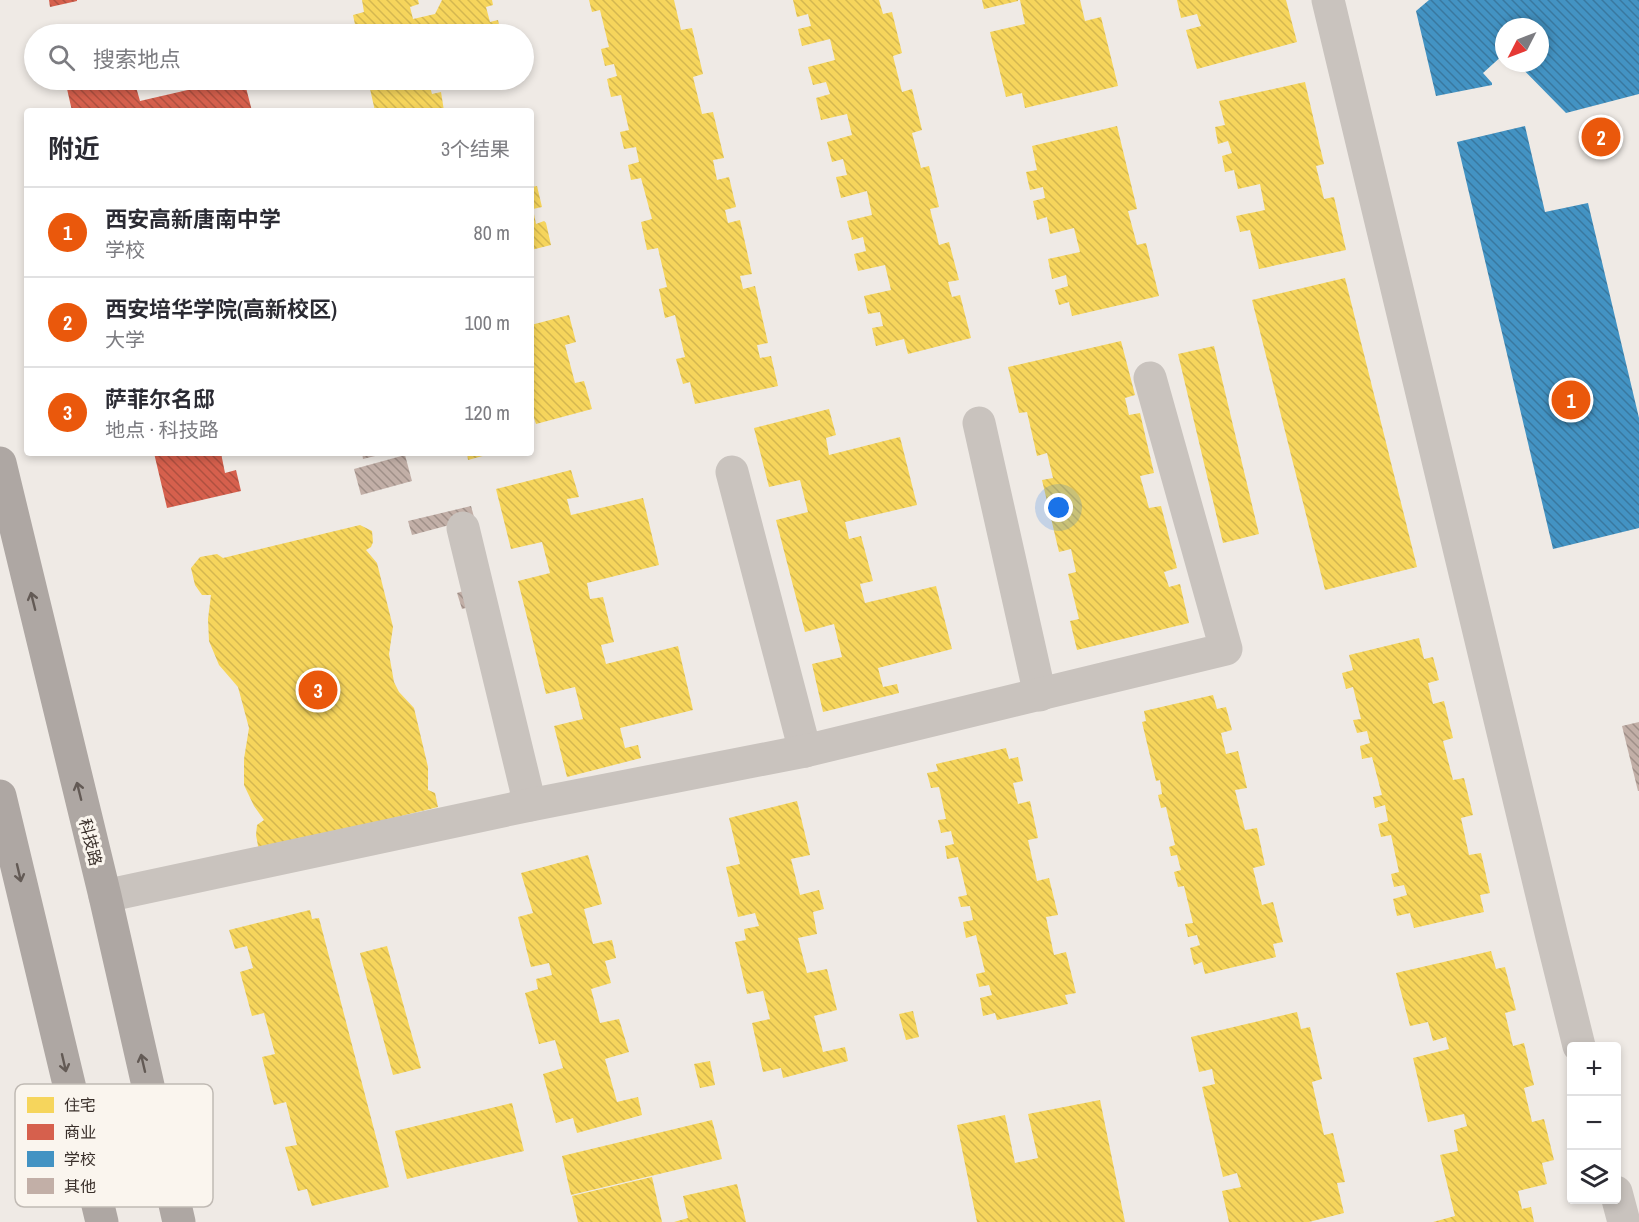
<!DOCTYPE html>
<html lang="zh">
<head>
<meta charset="utf-8">
<style>
	body { margin:0; font-family:"Archivo Narrow","Noto Sans SC",sans-serif; background:#f2f2f3; color:#2b2b33 }
	.controls { position:absolute; right:18px; bottom:18px; display:grid; overflow:hidden; border-radius:6px; box-shadow:0 3px 9px #0003 }
	.controls button { width:54px; height:54px; display:grid; place-items:center; padding:0; border:0; border-bottom:2px solid #e1e1e2; background:#fff; color:#2b2b33; font:30px sans-serif }
	.compass { position:absolute; left:1495px; top:18px; width:54px; height:54px; border-radius:50%; background:#fff; box-shadow:0 3px 9px #0003; rotate:228deg }
	.you { position:absolute; left:1059px; top:508px; width:21px; height:21px; margin:-15px; border:4px solid #fff; border-radius:50%; background:#1a73e8; box-shadow:0 0 0 9px #1a73e833 }
	.badge { display:grid; place-items:center; width:39px; height:39px; border-radius:50%; background:#ea580c; color:#fff; font-size:20px; font-weight:700 }
	.pin { position:absolute; translate:-50% -50%; border:3px solid #fff; box-shadow:0 2px 6px #0006 }
	.list { margin:0; padding:0; list-style:none }
	h2 { display:flex; justify-content:space-between; align-items:center; height:78px; margin:0; padding:0 24px; font-size:26px }
	h2 small { font-size:20px; font-weight:400; color:#7c7c81 }
	.list li { display:grid; grid-template-columns:39px 1fr auto; gap:18px; align-items:center; box-sizing:border-box; height:90px; padding:0 24px; border-top:2px solid #e1e1e2 }
	.list b { display:block; font-size:22px; white-space:nowrap }
	.list p { margin:0; font-size:20px; white-space:nowrap; color:#7c7c81 }
	.list em { font-size:20px; font-style:normal; color:#7c7c81 }
	.icon { flex:none; width:33px; height:33px; fill:none; stroke:currentColor; stroke-width:2; stroke-linecap:round; stroke-linejoin:round }
	.map { position:relative; flex:none; width:1639px; height:1222px; overflow:hidden }
	.search { position:absolute; background:#fff; box-shadow:0 3px 9px #0003; left:24px; top:24px; width:510px; height:66px; display:flex; align-items:center; gap:15px; box-sizing:border-box; padding:0 21px; border-radius:33px; color:#7c7c81; font-size:22px }
	.panel { position:absolute; background:#fff; box-shadow:0 3px 9px #0003; left:24px; top:108px; width:510px; height:348px; border-radius:6px }
	.map>svg:first-child { display:block }
</style>
</head>
<body>
<div class="map">
<svg width="1639" height="1222" viewBox="0 0 1639 1222">
	<defs>
		<pattern id="homes-back-hatch" width="6" height="6" patternUnits="userSpaceOnUse" patternTransform="scale(1.5)"><rect width="6" height="6" fill="#f6d55c"/><path d="M-1 5l2 2M0 0l6 6M5-1l2 2" fill="none" stroke="#d4b750"/></pattern>
		<pattern id="shops-back-hatch" width="6" height="6" patternUnits="userSpaceOnUse" patternTransform="scale(1.5)"><rect width="6" height="6" fill="#d6604d"/><path d="M-1 5l2 2M0 0l6 6M5-1l2 2" fill="none" stroke="#af5040"/></pattern>
		<pattern id="schools-back-hatch" width="6" height="6" patternUnits="userSpaceOnUse" patternTransform="scale(1.5)"><rect width="6" height="6" fill="#4393c3"/><path d="M-1 5l2 2M0 0l6 6M5-1l2 2" fill="none" stroke="#39789f"/></pattern>
		<pattern id="building-back-hatch" width="6" height="6" patternUnits="userSpaceOnUse" patternTransform="scale(1.5)"><rect width="6" height="6" fill="#c2afa7"/><path d="M-1 5l2 2M0 0l6 6M5-1l2 2" fill="none" stroke="#9f8f88"/></pattern>
	</defs>
	<rect width="100%" height="100%" fill="#efeae5"/>
	<g fill="url(#homes-back-hatch)">
		<path d="M362 0H418L419 4 410 7 413 19 435 14 442 0H492L493 5 486 7 490 22 498 20 501 34H357L353 15 364 12Z"/>
		<path d="M589 0H674L681 30 692 28 703 74 693 77 702 114 713 112 724 158 713 160 717 180 729 177 736 207 725 210 728 223 740 220 752 274 740 276 743 289 755 286 768 343 757 345 760 358 771 356 778 386 695 404 690 382 683 384 676 359 685 357 675 315 665 318 659 289 667 287 658 248 647 250 641 222 652 219 641 178 631 180 628 165 639 162 636 147 624 149 620 132 629 130 621 95 611 97 607 79 617 76 614 64 605 66 601 49 609 47 600 10 592 12Z"/>
		<path d="M793 0H879L883 14 892 12 902 53 893 56 902 92 912 89 922 130 912 133 921 168 929 166 939 207 930 209 939 245 949 242 959 280 948 282 952 297 960 295 971 338 908 354 904 339 876 346 872 328 883 326 880 312 868 314 864 296 891 290 885 265 858 271 854 254 866 251 863 237 852 240 847 221 872 215 867 191 841 198 836 177 847 175 843 159 832 162 827 142 852 135 847 114 821 120 816 98 830 94 826 82 813 85 808 67 835 60 830 39 802 46 798 29 811 26 808 14 797 17Z"/>
		<path d="M982 0H1018V1L984 9Z"/>
		<path d="M1020 0H1080L1085 21 1101 17 1118 86 1025 108 1022 93 1006 97 990 32 1025 24Z"/>
		<path d="M1177 0H1286L1297 42 1197 69 1186 30 1201 26 1197 14 1181 18Z"/>
		<path d="M368 80H428L432 94 441 92 444 111H375Z"/>
		<path d="M455 80H511L471 90Z"/>
		<path d="M1305 82 1324 164 1316 166 1324 199 1334 197 1346 250 1259 269 1250 230 1240 232 1236 216 1265 210 1260 184 1238 189 1234 170 1225 172 1222 156 1232 153 1228 141 1218 144 1215 127 1225 125 1219 101Z"/>
		<path d="M1117 126 1137 209 1128 211 1137 245 1146 243 1159 296 1072 316 1069 302 1059 305 1055 290 1068 286 1066 275 1052 279 1048 259 1080 252 1074 228 1050 234 1047 217 1037 220 1033 201 1045 198 1043 187 1030 190 1026 172 1037 170 1032 146Z"/>
		<path d="M537 186 542 207 533 209 536 224 544 221 546 223 551 245 531 250V187Z"/>
		<path d="M1345 278 1417 567 1325 590 1252 300Z"/>
		<path d="M569 315 576 342 565 345 575 383 584 381 592 409 536 424 531 409V325Z"/>
		<path d="M1121 341 1135 395 1125 398 1129 415 1140 413 1154 473 1140 476 1149 508 1161 506 1177 568 1164 572 1169 587 1180 584 1189 623 1077 650 1070 621 1079 619 1068 574 1076 572 1071 549 1059 552 1042 480 1053 478 1047 453 1037 456 1027 412 1019 413 1008 367Z"/>
		<path d="M1214 346 1259 534 1223 543 1178 354Z"/>
		<path d="M829 409 836 435 826 438 829 455 900 437 917 505 845 522 849 539 861 536 873 581 860 584 865 603 936 586 952 649 878 668 883 687 897 684 899 693 823 712 812 664 842 657 834 624 805 632 776 520 808 512 800 480 769 487 754 428Z"/>
		<path d="M467 453H490V454L468 460Z"/>
		<path d="M571 470 579 497 567 499 571 515 643 498 659 565 587 583 590 599 603 597 614 642 601 645 606 664 678 646 693 710 620 728 625 748 638 745 641 758 567 777 554 726 583 719 575 687 546 694 518 581 550 573 542 542 511 549 496 489Z"/>
		<path d="M360 525 372 531 373 542 371 547 366 550 377 563 393 627 389 654 394 682 399 692 414 708 428 767V790L435 793 438 807 259 851 256 835 257 825 264 820 254 806 244 785V759L249 728 238 687 219 665 209 641 208 619 211 595H202L195 585 191 568 200 557 217 554 223 558Z"/>
		<path d="M1419 638 1424 659 1433 657 1439 680 1428 683 1433 704 1444 701 1453 738 1443 741 1453 780 1464 778 1473 815 1461 818 1469 855 1481 853 1490 893 1480 895 1484 912 1414 928 1410 913 1397 916 1393 899 1407 895 1404 885 1394 887 1391 874 1399 872 1391 835 1381 837 1378 824 1388 821 1385 805 1375 808 1373 797 1382 795 1372 757 1362 759 1360 746 1370 743 1367 731 1357 733 1353 720 1361 719 1353 687 1346 689 1342 673 1353 670 1349 655Z"/>
		<path d="M1213 695 1217 709 1226 707 1232 730 1221 733 1226 754 1238 751 1247 788 1235 790 1245 830 1257 828 1265 865 1253 868 1262 905 1273 902 1283 942 1273 944 1276 957 1205 974 1202 962 1194 965 1190 948 1200 945 1197 935 1188 937 1185 924 1193 923 1184 886 1178 887 1174 872 1181 870 1177 855 1171 856 1169 847 1175 845 1166 807 1161 808 1158 795 1162 794 1160 780 1156 781 1142 722 1146 721 1144 711Z"/>
		<path d="M1006 748 1009 759 1018 757 1023 781 1013 783 1018 804 1030 801 1038 838 1028 840 1037 881 1049 878 1058 915 1046 917 1054 955 1066 952 1076 993 1065 995 1068 1004 997 1020 995 1013 983 1016 980 998 992 995 989 985 979 987 976 974 985 972 976 935 966 938 963 922 973 920 970 906 961 907 958 897 967 895 958 857 947 859 945 846 954 844 951 831 941 833 938 820 946 819 939 787 931 788 927 773 938 771 936 764Z"/>
		<path d="M797 801 810 855 791 859 800 895 819 890 824 909 813 912 817 934 798 938 807 973 827 969 837 1010 814 1016 823 1052 845 1047 848 1061 783 1078 781 1068 763 1072 752 1023 770 1019 763 991 747 994 735 942 746 940 744 929 759 926 755 913 738 917 726 867 740 864 729 818Z"/>
		<path d="M588 855 602 904 584 909 593 944 612 940 616 958 605 961 611 983 591 989 600 1023 619 1019 629 1052 605 1059 617 1102 638 1097 642 1115 577 1133 573 1118 556 1123 543 1074 563 1068 555 1040 539 1044 525 993 538 989 536 979 552 975 549 963 531 967 518 917 533 913 521 873Z"/>
		<path d="M310 910 312 919 319 918 389 1187 312 1206 307 1189 298 1191 285 1147 297 1145 286 1102 274 1105 262 1057 275 1054 264 1013 252 1016 240 972 253 968 247 946 235 949 229 930Z"/>
		<path d="M387 946 421 1068 393 1075 360 953Z"/>
		<path d="M1491 951 1496 969 1505 967 1516 1010 1505 1013 1513 1046 1524 1043 1534 1085 1524 1088 1532 1122 1544 1119 1554 1160 1542 1163 1547 1184 1518 1191 1522 1209 1531 1207 1534 1222H1433L1455 1216 1440 1155 1458 1151 1454 1130 1467 1126 1464 1114 1428 1122 1413 1058 1449 1049 1446 1037 1433 1041 1428 1022 1410 1026 1396 973Z"/>
		<path d="M913 1011 919 1037 906 1040 899 1014Z"/>
		<path d="M1297 1012 1301 1029 1310 1027 1322 1079 1312 1082 1324 1135 1333 1133 1345 1182 1337 1183 1344 1213 1309 1222H1229L1222 1191 1241 1187 1237 1173 1223 1177 1202 1087 1215 1084 1212 1069 1199 1072 1191 1037Z"/>
		<path d="M710 1061 715 1085 700 1088 694 1064Z"/>
		<path d="M1100 1100 1125 1222H977L957 1125 1005 1115 1015 1163 1038 1158 1028 1114Z"/>
		<path d="M512 1103 524 1151 407 1179 395 1131Z"/>
		<path d="M712 1120 722 1159 571 1195 562 1156Z"/>
		<path d="M652 1177 662 1222H578L572 1196Z"/>
		<path d="M737 1184 746 1222H674L688 1218 683 1196Z"/>
	</g>
	<g fill="url(#shops-back-hatch)">
		<path d="M49 0H77V1L50 7Z"/>
		<path d="M65 80H134L140 101 231 80H244L252 111H72Z"/>
		<path d="M154 453H221L225 473 236 470 241 491 167 508Z"/>
	</g>
	<g fill="url(#schools-back-hatch)">
		<path d="M1429 0H1639V94L1566 113 1517 63H1540V27H1504V54L1483 73 1492 83V85L1436 96 1416 11Z"/>
		<path d="M1525 126 1545 212 1588 203 1639 418V528L1553 549 1457 142Z"/>
	</g>
	<g fill="url(#building-back-hatch)">
		<path d="M362 453H383V454L363 459Z"/>
		<path d="M405 455 412 481 361 495 354 469Z"/>
		<path d="M471 506 474 517 476 605 462 609 457 593 473 588 457 523 412 535 408 521Z"/>
		<path d="M1639 722V791H1638L1622 726Z"/>
	</g>
	<g fill="none" stroke-linecap="round" stroke-linejoin="round">
		<g stroke="#c9c3be" stroke-width="33">
			<path d="M1328 0 1552 937 1579 1046"/>
			<path d="M979 423 1040 695"/>
			<path d="M732 472 805 751"/>
			<path d="M463 528 530 805"/>
			<path d="M105 896 530 805 805 751 1226 649 1150 378"/>
			<path d="M1616 1192 1624 1222"/>
		</g>
		<g stroke="#aea7a3" stroke-width="33">
			<path d="M0 463 105 896 179 1222"/>
			<path d="M0 796 102 1222"/>
		</g>
	</g>
	<defs><path id="oneway-shaft" d="M-6 0H5M1.5-3L5.5 0L1.5 3" fill="none" stroke-width="1.6" stroke-linecap="round" stroke-linejoin="round" transform="scale(1.5)"/></defs>
	<g stroke="#635a55">
		<use href="#oneway-shaft" transform="translate(33 601) rotate(-104)"/>
		<use href="#oneway-shaft" transform="translate(79 791) rotate(-104)"/>
		<use href="#oneway-shaft" transform="translate(19 873) rotate(77)"/>
		<use href="#oneway-shaft" transform="translate(64 1063) rotate(77)"/>
		<use href="#oneway-shaft" transform="translate(143 1063) rotate(-103)"/>
	</g>
	<g text-anchor="middle" dominant-baseline="central" stroke-width="6" stroke-linejoin="round" paint-order="stroke">
		<g font-size="16" fill="#3a302b" stroke="#faf5ee">
			<text transform="translate(91 842) rotate(76)">科技路</text>
		</g>
	</g>
	<rect x="15" y="1084" width="198" height="123" rx="9" fill="#faf5ee" stroke="#c0bab4" stroke-width="1.5"/>
	<rect x="27" y="1097" width="27" height="16" fill="#f6d55c"/>
	<rect x="27" y="1124" width="27" height="16" fill="#d6604d"/>
	<rect x="27" y="1151" width="27" height="16" fill="#4393c3"/>
	<rect x="27" y="1178" width="27" height="16" fill="#c2afa7"/>
	<g font-size="16" fill="#3a302b">
		<text x="64" y="1111">住宅</text>
		<text x="64" y="1138">商业</text>
		<text x="64" y="1165">学校</text>
		<text x="64" y="1192">其他</text>
	</g>
</svg>
<div class="controls">
<button>+</button>
<button>−</button>
<button><svg class="icon" aria-label="layers" viewBox="0 0 24 24"><path d="M12 4l9 5-9 5-9-5zM3 14l9 5 9-5"/></svg></button>
</div>
<svg class="compass" viewBox="-18 -18 36 36"><path d="M0-13l5 13h-10z" fill="#e53935"/><path d="M0 13l5-13h-10z" fill="#7c7c81"/></svg>
<div class="you"></div>
<div class="pin badge" style="left:1571px;top:400px">1</div>
<div class="pin badge" style="left:1601px;top:137px">2</div>
<div class="pin badge" style="left:318px;top:690px">3</div>
<div class="search"><svg class="icon" aria-label="search" viewBox="0 0 24 24"><circle cx="10" cy="10" r="6"/><path d="M15 15l6 6"/></svg>搜索地点</div>
<section class="panel">
<h2>附近<small>3个结果</small></h2>
<ul class="list">
<li><span class="badge">1</span><div><b>西安高新唐南中学</b><p>学校</p></div><em>80 m</em></li>
<li><span class="badge">2</span><div><b>西安培华学院(高新校区)</b><p>大学</p></div><em>100 m</em></li>
<li><span class="badge">3</span><div><b>萨菲尔名邸</b><p>地点 · 科技路</p></div><em>120 m</em></li>
</ul>
</section>
</div>
</body>
</html>
